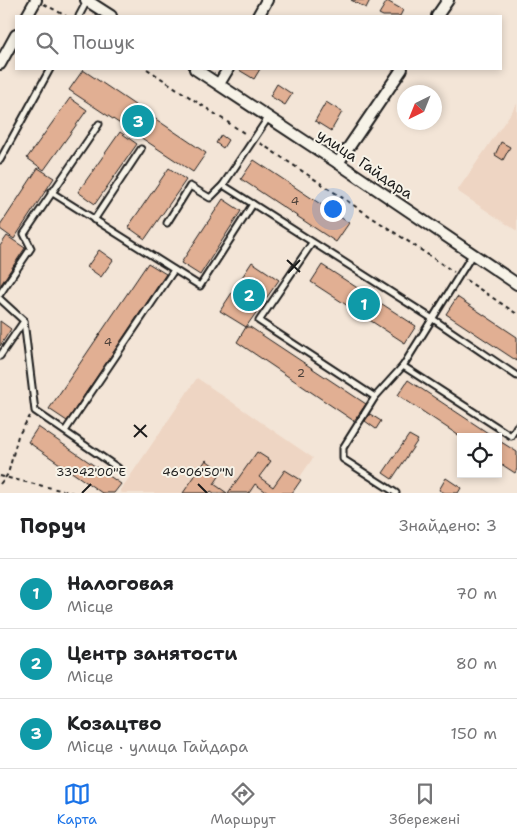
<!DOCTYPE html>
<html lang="uk">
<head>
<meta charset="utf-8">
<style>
	body { margin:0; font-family:"Shantell Sans",sans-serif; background:#f6f6f6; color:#202124 }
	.controls { position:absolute; right:15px; bottom:15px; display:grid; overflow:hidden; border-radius:0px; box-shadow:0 2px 8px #0003 }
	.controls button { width:45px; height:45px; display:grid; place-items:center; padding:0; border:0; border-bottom:1px solid #e0e0e0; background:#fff; color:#202124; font:25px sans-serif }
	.compass { position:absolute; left:397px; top:85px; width:45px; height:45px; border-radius:50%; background:#fff; box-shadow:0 2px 8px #0003; rotate:223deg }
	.you { position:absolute; left:332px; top:208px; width:18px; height:18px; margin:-12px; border:4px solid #fff; border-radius:50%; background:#1a73e8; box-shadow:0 0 0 8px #1a73e833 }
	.badge { display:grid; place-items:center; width:32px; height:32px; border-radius:50%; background:#1a73e8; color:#fff; font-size:16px; font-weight:700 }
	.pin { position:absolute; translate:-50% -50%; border:2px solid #fff; box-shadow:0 1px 5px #0006 }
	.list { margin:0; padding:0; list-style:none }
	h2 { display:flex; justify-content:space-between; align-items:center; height:65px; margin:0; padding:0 20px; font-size:21px }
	h2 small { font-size:16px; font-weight:400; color:#757577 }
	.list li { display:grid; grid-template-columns:32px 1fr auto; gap:15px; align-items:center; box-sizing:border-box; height:70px; padding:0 20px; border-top:1px solid #e0e0e0 }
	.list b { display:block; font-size:19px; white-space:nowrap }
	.list p { margin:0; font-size:16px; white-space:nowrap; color:#757577 }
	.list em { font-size:16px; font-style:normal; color:#757577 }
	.icon { flex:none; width:28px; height:28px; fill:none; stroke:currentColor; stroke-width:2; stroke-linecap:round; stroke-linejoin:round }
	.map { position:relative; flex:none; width:517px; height:493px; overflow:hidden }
	.search { position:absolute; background:#fff; box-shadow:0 2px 8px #0003; left:15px; right:15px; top:15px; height:55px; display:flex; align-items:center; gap:12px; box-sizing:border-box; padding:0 18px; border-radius:0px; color:#757577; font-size:19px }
	.sheet { height:275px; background:#fff }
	nav { display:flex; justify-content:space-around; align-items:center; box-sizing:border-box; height:70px; border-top:1px solid #e0e0e0; background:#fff; font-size:14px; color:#757577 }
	nav a { display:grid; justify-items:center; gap:2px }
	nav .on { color:#1a73e8 }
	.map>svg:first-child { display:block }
</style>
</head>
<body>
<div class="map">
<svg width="517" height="493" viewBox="0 0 517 493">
	<rect width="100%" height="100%" fill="#f3e5d7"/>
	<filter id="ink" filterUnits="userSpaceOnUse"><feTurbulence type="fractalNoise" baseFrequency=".02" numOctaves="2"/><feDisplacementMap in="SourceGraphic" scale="10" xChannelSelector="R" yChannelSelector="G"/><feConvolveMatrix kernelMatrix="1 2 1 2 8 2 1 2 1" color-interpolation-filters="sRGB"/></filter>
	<g filter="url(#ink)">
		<g fill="#eed5c3">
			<path d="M517 104V231L457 191Z"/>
			<path d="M197 378 313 458 289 493H122L120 491Z"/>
		</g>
		<g fill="#e1af93" stroke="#1c1c1c">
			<path d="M351 0H370L366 8Z"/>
			<path d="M387 1 403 10 400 16H383L379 14Z"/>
			<path d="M240 69H260L254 79 239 70Z"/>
			<path d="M83 70 206 153 193 172 69 90Z"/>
			<path d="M277 84 292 94 285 105 270 96Z"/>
			<path d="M70 98 87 110 44 170 27 158Z"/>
			<path d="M326 102 342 112 331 131 315 121Z"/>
			<path d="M120 132 137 144 95 204 78 192Z"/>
			<path d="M221 135 228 140 223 148 216 143Z"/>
			<path d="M501 142 510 147 503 160 495 155Z"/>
			<path d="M254 160 349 223 336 242 241 179Z"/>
			<path d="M38 168 54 178 14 239 0 229V226Z"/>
			<path d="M169 168 186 180 145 239 128 227Z"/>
			<path d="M223 199 241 211 200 275 181 263Z"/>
			<path d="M7 236 25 248 0 286V246Z"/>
			<path d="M99 250 113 260 101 277 87 267Z"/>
			<path d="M252 262 279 280 246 327 220 311Z"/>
			<path d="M148 263 166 274 67 421 49 409Z"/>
			<path d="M322 265 416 326 405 343 311 282Z"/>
			<path d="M457 297 517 337V361L446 314Z"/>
			<path d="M0 321 11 329 0 346Z"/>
			<path d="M246 327H250L366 404 354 421 237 342Z"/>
			<path d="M408 380 494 437H461L398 395Z"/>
			<path d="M370 414 381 421 376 429 365 421Z"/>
			<path d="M38 427 121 484 114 493H102L28 442Z"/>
			<path d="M409 435 418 440 392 479 383 473Z"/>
			<path d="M498 440 517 452V469L515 473 498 462Z"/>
			<path d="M257 452 271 461 259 477 273 487 285 470 301 480 292 493H268L255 484 249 493H228Z"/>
			<path d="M206 460 222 472 214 484 227 493H214L211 491 209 493H183Z"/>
			<path d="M446 478 461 488 458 493H445L439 490Z"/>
		</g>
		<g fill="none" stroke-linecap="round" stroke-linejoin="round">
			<defs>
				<g id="service">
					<path d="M79 16 87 1"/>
					<path d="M0 160 50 69"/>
					<path d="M51 192 200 286 253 204 223 185 268 118"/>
					<path d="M253 204 433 319 517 376"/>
					<path d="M94 220 141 149"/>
					<path d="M167 223 190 186 210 198 223 185"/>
					<path d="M312 243 259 321 375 397"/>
					<path d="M0 294 31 248 24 234 99 124"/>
					<path d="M0 299 24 321 0 356"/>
					<path d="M24 321 35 411 118 468"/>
					<path d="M403 366 511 436 517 426"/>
					<path d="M65 431 174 270"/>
					<path d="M396 493 343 459V448L375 397 403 366 472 255"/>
				</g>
				<g id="minor">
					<path d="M86 0 111 16"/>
					<path d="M27 16 36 0"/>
					<path d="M258 16 267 0"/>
					<path d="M437 16 448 0"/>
					<path d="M0 64 16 35"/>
					<path d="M195 69 338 163 517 284"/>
					<path d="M219 84 228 69"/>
					<path d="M338 163 402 69"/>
				</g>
			</defs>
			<use href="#service" stroke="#1c1c1c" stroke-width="9"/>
			<use href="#minor" stroke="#1c1c1c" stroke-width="14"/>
			<g stroke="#1c1c1c" stroke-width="2" stroke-dasharray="4 4" stroke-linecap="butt">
				<path d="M44 4 66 16"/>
				<path d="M147 69 247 135"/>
				<path d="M260 143 454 272"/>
				<path d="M466 280 517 314"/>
				<path d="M0 476 73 493"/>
				<path d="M0 484 8 474 18 436 30 416"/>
			</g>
			<use href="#service" stroke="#f7f3e8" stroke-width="5"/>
			<use href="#minor" stroke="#f7f3e8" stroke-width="10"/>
		</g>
	</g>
	<path fill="none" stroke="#1c1c1c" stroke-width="2" d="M287 260 300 272M288 273 300 260M134 425 147 437M134 437 146 425M198 484 207 493M82 493 91 484"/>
	<g text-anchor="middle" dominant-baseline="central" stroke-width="4" stroke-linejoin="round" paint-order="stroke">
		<g font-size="12" fill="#4d413a">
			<text x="295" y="201">4</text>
			<text x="108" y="342">4</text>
			<text x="301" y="373">2</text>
		</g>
		<g font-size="15" fill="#1c1c1c" stroke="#f7f3e8">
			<text transform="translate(365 164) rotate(34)">улица Гайдара</text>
		</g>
	</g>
	<g font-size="12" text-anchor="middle" fill="#1c1c1c" stroke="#f7f3e8" stroke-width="4" stroke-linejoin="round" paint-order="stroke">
		<text x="91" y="476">33°42'00"E</text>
		<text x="198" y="476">46°06'50"N</text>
	</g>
</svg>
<div class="controls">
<button><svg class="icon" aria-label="locate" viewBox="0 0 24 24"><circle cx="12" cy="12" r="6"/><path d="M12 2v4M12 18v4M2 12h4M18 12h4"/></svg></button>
</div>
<svg class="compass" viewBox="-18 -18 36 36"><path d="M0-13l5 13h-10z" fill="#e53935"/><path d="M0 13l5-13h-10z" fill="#757577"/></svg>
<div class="you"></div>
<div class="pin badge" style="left:364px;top:304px;background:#0f9aa8">1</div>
<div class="pin badge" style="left:249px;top:295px;background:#0f9aa8">2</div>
<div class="pin badge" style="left:138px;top:121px;background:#0f9aa8">3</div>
<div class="search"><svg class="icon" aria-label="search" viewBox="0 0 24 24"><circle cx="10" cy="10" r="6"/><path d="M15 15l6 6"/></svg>Пошук</div>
</div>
<section class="sheet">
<h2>Поруч<small>Знайдено: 3</small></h2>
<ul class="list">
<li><span class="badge" style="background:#0f9aa8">1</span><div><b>Налоговая</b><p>Місце</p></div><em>70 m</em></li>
<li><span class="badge" style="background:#0f9aa8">2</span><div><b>Центр занятости</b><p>Місце</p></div><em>80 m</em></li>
<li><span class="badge" style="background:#0f9aa8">3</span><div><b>Козацтво</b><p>Місце · улица Гайдара</p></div><em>150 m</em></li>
</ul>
</section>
<nav>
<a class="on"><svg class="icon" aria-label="map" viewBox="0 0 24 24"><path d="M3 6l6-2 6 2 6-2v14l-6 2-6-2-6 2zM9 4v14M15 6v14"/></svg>Карта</a>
<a><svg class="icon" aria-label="directions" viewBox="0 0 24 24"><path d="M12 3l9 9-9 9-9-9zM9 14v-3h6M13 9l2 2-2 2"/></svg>Маршрут</a>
<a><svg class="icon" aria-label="saved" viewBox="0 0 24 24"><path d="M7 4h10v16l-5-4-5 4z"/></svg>Збережені</a>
</nav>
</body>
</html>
